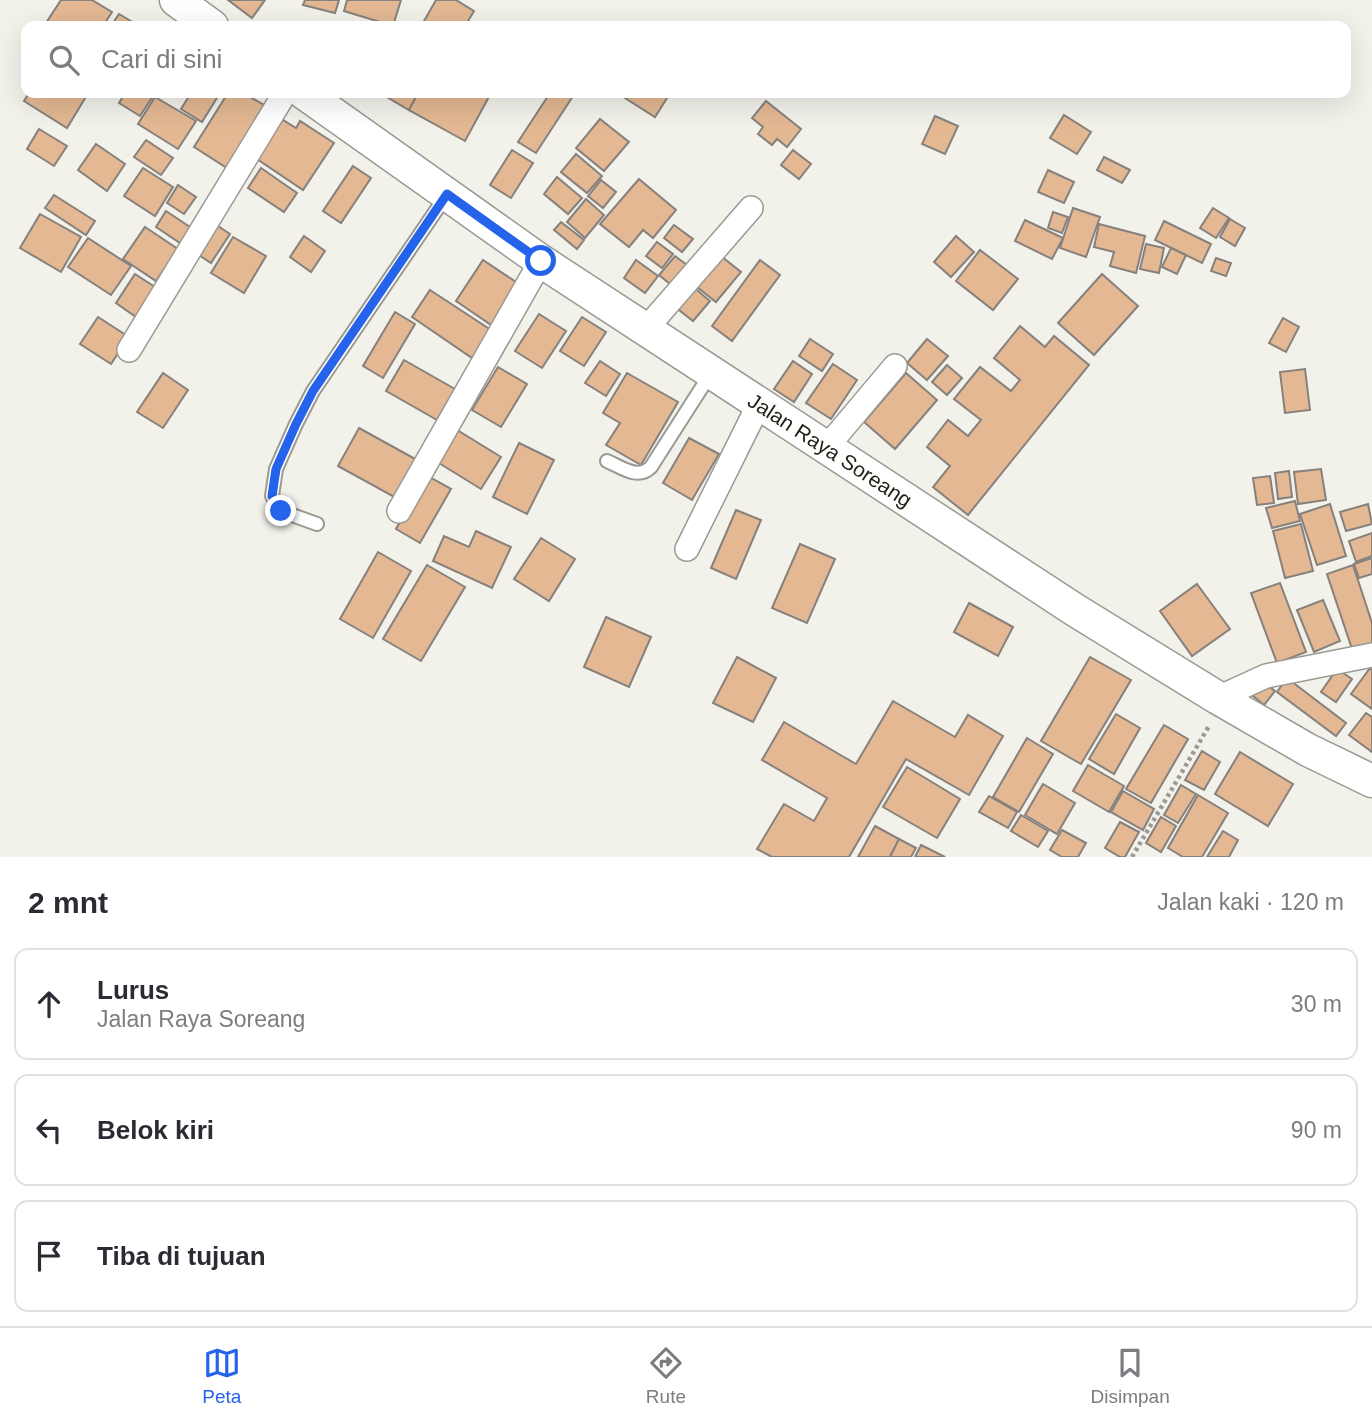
<!DOCTYPE html>
<html lang="id">
<head>
<meta charset="utf-8">
<style>
	body { margin:0; font-family:Arial,sans-serif; background:#f7f7f7; color:#2b2b33 }
	.stop { position:absolute; width:21px; height:21px; margin:-16px; border:5px solid #2563eb; border-radius:50%; background:#fff }
	.stop.end { background:#2563eb; border-color:#fff; box-shadow:0 2px 7px #0008 }
	.list { margin:0; padding:0; list-style:none }
	h2 { display:flex; justify-content:space-between; align-items:center; height:91px; margin:0; padding:0 28px; font-size:30px }
	h2 small { font-size:23px; font-weight:400; color:#7c7c81 }
	.list li { display:grid; grid-template-columns:46px 1fr auto; gap:21px; align-items:center; box-sizing:border-box; height:112px; margin:0 14px 14px; padding:0 14px; border:2px solid #e1e1e2; border-radius:14px }
	.list b { display:block; font-size:26px; white-space:nowrap }
	.list p { margin:0; font-size:23px; white-space:nowrap; color:#7c7c81 }
	.list em { font-size:23px; font-style:normal; color:#7c7c81 }
	.icon { flex:none; width:38px; height:38px; fill:none; stroke:currentColor; stroke-width:2; stroke-linecap:round; stroke-linejoin:round }
	.map { position:relative; flex:none; width:1372px; height:857px; overflow:hidden }
	.search { position:absolute; background:#fff; box-shadow:0 7px 28px #0002; left:21px; right:21px; top:21px; height:77px; display:flex; align-items:center; gap:18px; box-sizing:border-box; padding:0 24px; border-radius:14px; color:#7c7c81; font-size:26px }
	.sheet { height:469px; background:#fff }
	nav { display:flex; justify-content:space-around; align-items:center; box-sizing:border-box; height:98px; border-top:2px solid #e1e1e2; background:#fff; font-size:19px; color:#7c7c81 }
	nav a { display:grid; justify-items:center; gap:4px }
	nav .on { color:#2563eb }
	.map>svg:first-child { display:block }
</style>
</head>
<body>
<div class="map">
<svg width="1372" height="857" viewBox="0 0 1372 857">
	<rect width="100%" height="100%" fill="#f2f1ea"/>
	<g fill="#e3b893" stroke="#86817d" stroke-width="2">
		<path d="M61 0H92L112 12 103 26H44Z"/>
		<path d="M228 0H265L252 18Z"/>
		<path d="M305 0H339L335 13 303 5Z"/>
		<path d="M347 0H401L393 26 344 11Z"/>
		<path d="M436 0H456L474 11 465 26H433L424 21Z"/>
		<path d="M119 14 139 26H111Z"/>
		<path d="M29 93H83L87 95 67 128 24 101Z"/>
		<path d="M125 93H155L140 116 119 103Z"/>
		<path d="M191 93H220L202 122 181 109Z"/>
		<path d="M228 93H243L266 106 227 168 194 147Z"/>
		<path d="M380 93H418L409 110Z"/>
		<path d="M418 93H491L465 141 409 110Z"/>
		<path d="M550 93H575L536 153 518 142Z"/>
		<path d="M629 93H665L669 95 655 117 625 98Z"/>
		<path d="M155 97 196 121 178 149 138 124Z"/>
		<path d="M766 101 801 129 787 147 777 139 772 145 758 134 763 127 752 118Z"/>
		<path d="M1064 115 1091 132 1077 154 1050 138Z"/>
		<path d="M935 116 958 126 945 154 922 144Z"/>
		<path d="M280 118 296 128 300 121 334 143 303 190 254 157Z"/>
		<path d="M600 119 629 142 604 171 576 148Z"/>
		<path d="M39 129 67 146 54 166 27 149Z"/>
		<path d="M146 140 173 158 161 175 134 157Z"/>
		<path d="M96 144 125 164 107 191 78 170Z"/>
		<path d="M512 150 533 163 511 198 490 185Z"/>
		<path d="M793 150 811 164 799 179 781 165Z"/>
		<path d="M576 154 602 176 587 193 561 172Z"/>
		<path d="M1104 157 1130 170 1122 183 1097 170Z"/>
		<path d="M353 166 371 178 341 223 323 211Z"/>
		<path d="M143 168 173 187 155 216 124 196Z"/>
		<path d="M261 168 297 193 284 212 248 188Z"/>
		<path d="M1048 170 1074 182 1064 203 1038 192Z"/>
		<path d="M557 177 582 198 568 214 544 194Z"/>
		<path d="M639 179 676 210 653 238 643 230 629 247 600 224Z"/>
		<path d="M601 180 616 192 603 208 588 196Z"/>
		<path d="M178 185 196 197 184 214 167 203Z"/>
		<path d="M54 195 95 221 86 235 45 208Z"/>
		<path d="M586 199 604 215 585 238 567 222Z"/>
		<path d="M1073 208 1100 217 1086 257 1060 248Z"/>
		<path d="M1213 208 1229 218 1216 238 1200 228Z"/>
		<path d="M166 211 193 229 183 245 156 227Z"/>
		<path d="M1053 212 1068 217 1062 233 1048 228Z"/>
		<path d="M40 214 81 237 61 272 20 248Z"/>
		<path d="M1230 219 1245 228 1235 246 1220 237Z"/>
		<path d="M1025 220 1063 238 1052 259 1015 241Z"/>
		<path d="M1164 221 1211 244 1202 263 1155 240Z"/>
		<path d="M212 222 230 234 211 263 193 251Z"/>
		<path d="M561 222 584 240 577 249 554 230Z"/>
		<path d="M1099 224 1145 236 1136 273 1110 266 1114 252 1094 247Z"/>
		<path d="M674 225 693 239 682 252 664 238Z"/>
		<path d="M145 227 178 249 156 281 123 259Z"/>
		<path d="M304 236 325 251 311 272 290 257Z"/>
		<path d="M956 236 974 252 951 277 934 262Z"/>
		<path d="M233 237 266 256 244 293 211 273Z"/>
		<path d="M88 238 131 266 111 295 68 267Z"/>
		<path d="M657 242 673 254 662 268 646 256Z"/>
		<path d="M1146 244 1164 248 1159 273 1140 269Z"/>
		<path d="M1171 248 1186 255 1177 274 1162 267Z"/>
		<path d="M980 250 1018 279 993 310 956 281Z"/>
		<path d="M717 253 741 272 716 302 692 283Z"/>
		<path d="M675 256 691 268 675 288 659 275Z"/>
		<path d="M1216 258 1231 263 1226 276 1211 271Z"/>
		<path d="M483 260 525 288 497 329 456 301Z"/>
		<path d="M636 260 658 276 645 293 624 278Z"/>
		<path d="M760 260 780 275 732 341 712 326Z"/>
		<path d="M135 274 155 287 136 317 116 303Z"/>
		<path d="M1102 274 1138 306 1094 355 1058 323Z"/>
		<path d="M691 285 710 301 693 321 674 306Z"/>
		<path d="M430 290 494 332 475 360 412 317Z"/>
		<path d="M395 312 415 324 383 378 363 366Z"/>
		<path d="M539 314 566 331 542 368 515 351Z"/>
		<path d="M98 317 129 337 111 364 80 344Z"/>
		<path d="M582 317 606 332 584 366 560 351Z"/>
		<path d="M1283 318 1299 327 1286 352 1269 343Z"/>
		<path d="M1020 326 1045 347 1054 336 1089 365 968 515 933 487 950 466 927 447 948 420 968 436 981 420 954 399 980 367 1011 391 1020 380 994 358Z"/>
		<path d="M810 339 833 354 822 371 799 356Z"/>
		<path d="M927 339 948 356 927 380 907 363Z"/>
		<path d="M404 360 455 389 437 420 386 391Z"/>
		<path d="M600 361 620 374 606 396 585 383Z"/>
		<path d="M793 361 812 374 794 402 774 389Z"/>
		<path d="M833 364 857 380 831 419 806 403Z"/>
		<path d="M947 365 962 378 947 395 932 382Z"/>
		<path d="M498 367 527 384 501 427 472 410Z"/>
		<path d="M1305 369 1310 410 1285 413 1280 372Z"/>
		<path d="M163 373 188 390 163 428 137 412Z"/>
		<path d="M627 373 678 402 641 465 606 445 620 423 603 413Z"/>
		<path d="M906 373 937 400 895 449 864 422Z"/>
		<path d="M359 428 417 460 396 498 338 466Z"/>
		<path d="M454 428 501 457 481 489 434 460Z"/>
		<path d="M689 438 719 454 692 500 663 483Z"/>
		<path d="M519 443 554 460 527 514 493 497Z"/>
		<path d="M1321 469 1326 500 1298 504 1294 472Z"/>
		<path d="M1289 471 1292 497 1278 499 1275 473Z"/>
		<path d="M426 475 451 489 420 543 396 529Z"/>
		<path d="M1270 476 1274 503 1257 505 1253 478Z"/>
		<path d="M1295 501 1300 521 1272 528 1266 508Z"/>
		<path d="M1330 504 1346 556 1317 565 1300 514Z"/>
		<path d="M1368 504 1372 524 1346 531 1340 512Z"/>
		<path d="M736 510 761 520 736 579 711 568Z"/>
		<path d="M1301 524 1313 571 1285 578 1273 531Z"/>
		<path d="M476 531 511 547 492 588 433 561 444 536 469 547Z"/>
		<path d="M1372 533V556L1356 562 1349 541Z"/>
		<path d="M541 538 575 559 549 601 514 579Z"/>
		<path d="M800 544 835 559 807 623 772 608Z"/>
		<path d="M378 552 411 571 373 638 340 619Z"/>
		<path d="M1372 558V574L1359 578 1354 564Z"/>
		<path d="M427 565 465 587 421 661 383 639Z"/>
		<path d="M1353 565 1372 623V645L1353 652 1327 574Z"/>
		<path d="M1280 583 1306 652 1277 663 1251 593Z"/>
		<path d="M1197 584 1230 629 1192 656 1160 611Z"/>
		<path d="M1323 600 1340 641 1314 652 1297 610Z"/>
		<path d="M969 603 1013 627 998 656 954 632Z"/>
		<path d="M606 617 651 637 629 687 584 667Z"/>
		<path d="M737 657 776 678 753 722 713 703Z"/>
		<path d="M1090 657 1131 680 1081 764 1041 741Z"/>
		<path d="M1370 668 1372 670V709L1351 694Z"/>
		<path d="M1337 669 1352 679 1336 702 1321 692Z"/>
		<path d="M1287 678 1346 723 1336 736 1277 692Z"/>
		<path d="M1262 681 1275 691 1264 705 1252 695Z"/>
		<path d="M893 701 955 737 968 715 1003 736 969 795 906 759 849 857H772L757 849 784 804 814 821 827 798 762 760 784 722 856 764Z"/>
		<path d="M1366 713 1372 717V752L1349 735Z"/>
		<path d="M1116 714 1140 728 1114 774 1089 759Z"/>
		<path d="M1164 725 1188 739 1151 803 1126 789Z"/>
		<path d="M1027 738 1053 754 1019 812 993 797Z"/>
		<path d="M1202 751 1220 762 1204 790 1185 780Z"/>
		<path d="M1240 752 1293 784 1268 826 1215 794Z"/>
		<path d="M1088 765 1124 786 1109 812 1073 791Z"/>
		<path d="M907 767 960 799 937 838 883 807Z"/>
		<path d="M1043 784 1075 803 1057 834 1025 815Z"/>
		<path d="M1181 785 1196 794 1178 823 1164 815Z"/>
		<path d="M1123 791 1154 809 1143 830 1111 812Z"/>
		<path d="M1198 795 1228 813 1202 857H1183L1168 848Z"/>
		<path d="M989 796 1017 812 1008 828 979 812Z"/>
		<path d="M1021 815 1048 831 1038 847 1011 831Z"/>
		<path d="M1161 817 1176 826 1161 852 1146 843Z"/>
		<path d="M1120 822 1139 832 1125 857H1120L1105 848Z"/>
		<path d="M875 826 899 839 890 857H858Z"/>
		<path d="M1062 830 1086 843 1078 857H1062L1050 850Z"/>
		<path d="M1223 831 1238 840 1229 857H1207Z"/>
		<path d="M899 839 916 848 911 857H890Z"/>
		<path d="M921 845 945 857H915Z"/>
	</g>
	<g fill="none" stroke-linecap="round" stroke-linejoin="round">
		<defs>
			<g id="lane">
				<path d="M607 461C623 468 638 480 651 467L711 373"/>
				<path d="M317 524 281 511 272 496 276 469 296 424 313 391 446 196"/>
			</g>
			<g id="street">
				<path d="M645 330 751 208"/>
				<path d="M129 350 285 93"/>
				<path d="M826 448 895 366"/>
				<path d="M399 511 541 261"/>
				<path d="M687 549 759 404"/>
				<path d="M1218 698 1266 676 1372 655"/>
			</g>
			<g id="secondary">
				<path d="M176 0 212 26"/>
				<path d="M304 93 541 261 1075 610 1218 698 1308 750 1372 781"/>
			</g>
		</defs>
		<use href="#lane" stroke="#9b9993" stroke-width="16"/>
		<use href="#street" stroke="#9b9993" stroke-width="26"/>
		<use href="#secondary" stroke="#9b9993" stroke-width="35"/>
		<path stroke="#9a9994" stroke-width="4.5" stroke-dasharray="3.5 3.5" stroke-linecap="butt" d="M1132 857 1209 726"/>
		<use href="#lane" stroke="#fff" stroke-width="12"/>
		<use href="#street" stroke="#fff" stroke-width="23"/>
		<use href="#secondary" stroke="#fff" stroke-width="32"/>
	</g>
	<g fill="none" stroke-linecap="round" stroke-linejoin="round">
		<path stroke="#2563eb" stroke-width="9" d="M281 511 272 496 276 469 296 424 313 391 447 194 541 261"/>
	</g>
	<g text-anchor="middle" dominant-baseline="central" stroke-width="6" stroke-linejoin="round" paint-order="stroke">
		<g font-size="21" fill="#22211f" stroke="#fffefb">
			<text transform="translate(830 450) rotate(33)">Jalan Raya Soreang</text>
		</g>
	</g>
</svg>
<div class="stop" style="left:541px;top:261px"></div>
<div class="stop end" style="left:281px;top:511px"></div>
<div class="search"><svg class="icon" aria-label="search" viewBox="0 0 24 24"><circle cx="10" cy="10" r="6"/><path d="M15 15l6 6"/></svg>Cari di sini</div>
</div>
<section class="sheet">
<h2>2 mnt<small>Jalan kaki · 120 m</small></h2>
<ul class="list">
<li><svg class="icon" aria-label="ahead" viewBox="0 0 24 24"><path d="M12 20V5M6 11l6-6 6 6"/></svg><div><b>Lurus</b><p>Jalan Raya Soreang</p></div><em>30 m</em></li>
<li><svg class="icon" aria-label="left" viewBox="0 0 24 24"><path d="M17 20v-9H6M10 6l-5 5 5 5"/></svg><div><b>Belok kiri</b></div><em>90 m</em></li>
<li><svg class="icon" aria-label="arrive" viewBox="0 0 24 24"><path d="M6 21V4h12l-3 4 3 4H6"/></svg><div><b>Tiba di tujuan</b></div></li>
</ul>
</section>
<nav>
<a class="on"><svg class="icon" aria-label="map" viewBox="0 0 24 24"><path d="M3 6l6-2 6 2 6-2v14l-6 2-6-2-6 2zM9 4v14M15 6v14"/></svg>Peta</a>
<a><svg class="icon" aria-label="directions" viewBox="0 0 24 24"><path d="M12 3l9 9-9 9-9-9zM9 14v-3h6M13 9l2 2-2 2"/></svg>Rute</a>
<a><svg class="icon" aria-label="saved" viewBox="0 0 24 24"><path d="M7 4h10v16l-5-4-5 4z"/></svg>Disimpan</a>
</nav>
</body>
</html>
